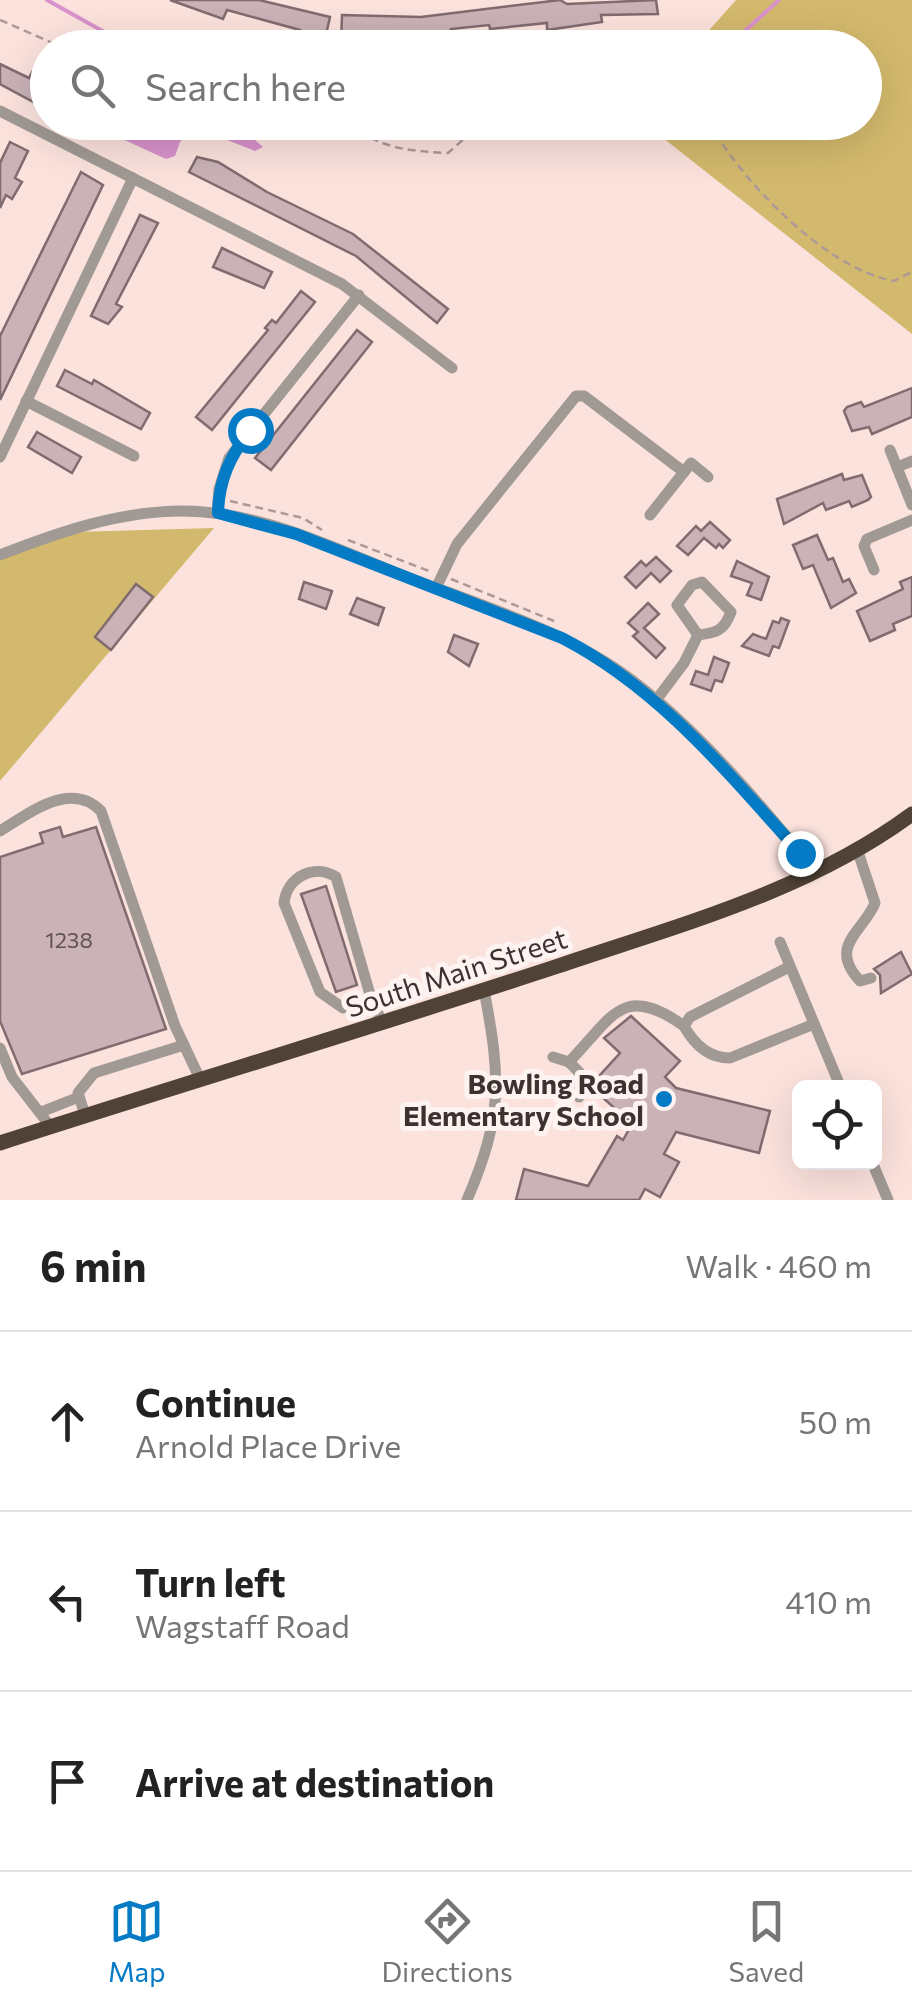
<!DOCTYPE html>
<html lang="en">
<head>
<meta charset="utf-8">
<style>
	body { margin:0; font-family:Commissioner,sans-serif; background:#f6f6f6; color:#222 }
	.controls { position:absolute; right:30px; bottom:30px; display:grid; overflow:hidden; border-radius:15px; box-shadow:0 10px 40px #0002 }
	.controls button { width:90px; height:90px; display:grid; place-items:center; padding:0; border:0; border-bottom:2px solid #e0e0e0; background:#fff; color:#222; font:50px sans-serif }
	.stop { position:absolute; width:30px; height:30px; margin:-22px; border:8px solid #047bc4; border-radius:50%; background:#fff }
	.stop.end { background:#047bc4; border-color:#fff; box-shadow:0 2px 10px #0008 }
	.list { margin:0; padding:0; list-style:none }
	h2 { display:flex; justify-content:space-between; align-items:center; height:130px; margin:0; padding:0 40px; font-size:42px }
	h2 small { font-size:32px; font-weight:400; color:#767676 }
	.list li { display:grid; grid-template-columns:65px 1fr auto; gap:30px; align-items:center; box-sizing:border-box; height:180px; padding:0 40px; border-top:2px solid #e0e0e0 }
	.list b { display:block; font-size:38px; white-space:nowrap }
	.list p { margin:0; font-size:32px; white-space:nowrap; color:#767676 }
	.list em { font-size:32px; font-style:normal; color:#767676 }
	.icon { flex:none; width:55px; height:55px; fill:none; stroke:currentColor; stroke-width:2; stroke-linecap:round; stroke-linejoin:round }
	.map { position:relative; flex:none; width:912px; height:1200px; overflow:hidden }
	.search { position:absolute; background:#fff; box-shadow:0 10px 40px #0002; left:30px; right:30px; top:30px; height:110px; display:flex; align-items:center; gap:25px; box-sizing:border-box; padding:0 35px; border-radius:55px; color:#767676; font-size:38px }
	.sheet { height:670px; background:#fff }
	nav { display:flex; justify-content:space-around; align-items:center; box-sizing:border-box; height:140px; border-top:2px solid #e0e0e0; background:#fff; font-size:28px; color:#767676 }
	nav a { display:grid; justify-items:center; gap:5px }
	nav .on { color:#047bc4 }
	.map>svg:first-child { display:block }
</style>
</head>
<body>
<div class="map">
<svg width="912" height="1200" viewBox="0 0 912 1200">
	<rect width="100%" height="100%" fill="#fbe2dd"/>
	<g fill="#d3b96d">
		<path d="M736 0H912V334L644 123 864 122V48L694 47Z"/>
		<path d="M214 528 0 781V557L73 532Z"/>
	</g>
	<path fill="#d992cc" d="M108 122 236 123 263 147 255 151 194 127 180 142 175 156 166 159 107 132Z"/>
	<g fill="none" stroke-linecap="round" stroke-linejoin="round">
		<g stroke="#d992cc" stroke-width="4">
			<path d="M47 0 133 48"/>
			<path d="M726 48 779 0"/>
		</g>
	</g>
	<g fill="#cab2b7" stroke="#806b6f" stroke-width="2.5">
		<path d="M170 0H259L330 17 325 39 310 36 309 40 299 37 300 30 227 10 223 19Z"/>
		<path d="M560 0 567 4 656 0 658 14 601 15 602 22 547 30V23L490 29 489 25 451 29 452 36 443 37 442 33 341 43 342 15 421 17Z"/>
		<path d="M0 64 29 78 32 72 48 79 37 104 0 84Z"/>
		<path d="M10 142 28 151 15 178 22 182 12 199 6 195 0 208V163Z"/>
		<path d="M197 157 218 162 267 192 353 234 448 309 437 323 356 256 189 172Z"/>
		<path d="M81 172 103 185 0 400V336Z"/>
		<path d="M140 215 158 223 116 304 122 307 108 324 91 316Z"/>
		<path d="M222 248 272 272 264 288 213 267Z"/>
		<path d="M301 291 315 302 212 430 196 417 268 330 265 328 272 320 276 323Z"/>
		<path d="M357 330 372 342 271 470 255 458Z"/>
		<path d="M65 370 92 384 94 380 150 413 141 429 57 386Z"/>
		<path d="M912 388V417L872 434 869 427 852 431 844 411 847 407 861 402 864 407Z"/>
		<path d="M37 432 81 457 72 473 28 447Z"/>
		<path d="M842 474 844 480 862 475 871 497 868 500 852 507 849 501 826 510 823 503 784 524 777 499Z"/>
		<path d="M710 522 730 540 723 548 719 544 716 548 704 538 688 555 677 546 696 526 701 531Z"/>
		<path d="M817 535 828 560 833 558 843 582 849 579 856 593 831 608 813 565 803 569 793 545Z"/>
		<path d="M656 557 671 571 660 582 651 573 636 588 625 577 641 561 646 566Z"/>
		<path d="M737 561 769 577 761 600 747 595 752 583 731 576Z"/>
		<path d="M912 577V616L893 624 895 630 870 641 857 611 903 589 900 582Z"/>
		<path d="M304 582 332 591 326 609 299 599Z"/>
		<path d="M136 584 153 597 111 650 95 637Z"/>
		<path d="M357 598 384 608 378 625 350 614Z"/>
		<path d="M648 603 659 614 644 628 665 648 656 658 633 636 638 632 628 623Z"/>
		<path d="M781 618 789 621 779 648 773 646 769 656 742 646 753 634 766 639 773 621 779 623Z"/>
		<path d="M454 635 478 644 469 666 448 652Z"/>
		<path d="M714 657 729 663 722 682 715 680 711 691 691 684 696 671 708 675Z"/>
		<path d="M60 827 63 837 96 827 166 1029 22 1074 0 1021V857L43 843 40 833Z"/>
		<path d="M326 886 357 985 336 992 301 894Z"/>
		<path d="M901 952 912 974 881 993 880 975 874 969Z"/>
		<path d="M631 1016 680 1061 665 1077 676 1088 770 1111 759 1153 676 1132 664 1154 679 1162 660 1197 645 1189 639 1200H516L524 1169 588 1186 617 1136 623 1140 632 1124 590 1086 620 1053 604 1038Z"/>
	</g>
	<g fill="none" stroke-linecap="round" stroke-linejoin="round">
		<g stroke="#ad9a96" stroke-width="2.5" stroke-dasharray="8 5" stroke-linecap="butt">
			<path d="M0 20 64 48"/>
			<path d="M350 122C377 149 410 151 448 153L466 137 503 122"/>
			<path d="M552 122H602"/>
			<path d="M709 122C741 181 826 269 894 281L912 272"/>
			<path d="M82 139 89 122"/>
			<path d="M230 501 303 518 322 530"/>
			<path d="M348 540 429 571"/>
			<path d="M451 579 554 621"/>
		</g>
		<g stroke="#a19993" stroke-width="11">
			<path d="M0 111 342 284 452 368"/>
			<path d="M26 401 134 456"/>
			<path d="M890 450 912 505"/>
			<path d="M0 457 133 178"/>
			<path d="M897 467 912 461"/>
			<path d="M684 472 691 463 708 477"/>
			<path d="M217 513 219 489 229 458 359 295"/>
			<path d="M0 555C59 532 119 511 183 511 261 511 336 549 407 577 483 606 567 631 633 681 701 733 762 806 816 872"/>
			<path d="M874 570 864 546 867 539 912 520"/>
			<path d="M436 588 457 544 576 396H584L684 472 650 515"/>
			<path d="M657 699 684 663 698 635C716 633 724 631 731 612L702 582 692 585 677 605 698 635"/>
			<path d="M0 831C30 813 70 780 101 811L175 1026 200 1079"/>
			<path d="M857 849 875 903C864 931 827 946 860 981L871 978"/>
			<path d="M780 942 841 1088"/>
			<path d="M789 967 690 1017 684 1026C694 1044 709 1058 730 1058L814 1024"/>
			<path d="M371 998 343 1008 320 992 284 903C287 877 314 863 336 877L371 998 382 1022"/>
			<path d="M0 1048 12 1077 50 1126"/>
			<path d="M553 1057 569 1062C613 1017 622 982 684 1026"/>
			<path d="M569 1062 579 1072V1097"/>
			<path d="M41 1112 79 1097"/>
			<path d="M85 1115 78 1093 94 1073 184 1045"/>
			<path d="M872 1162 888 1200"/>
			<path d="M467 1200C503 1116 501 1079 484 990"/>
		</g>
		<path stroke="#504236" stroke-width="15" d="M0 1143C186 1083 373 1027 558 966 679 925 808 891 912 814"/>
	</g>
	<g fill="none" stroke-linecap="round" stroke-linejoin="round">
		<path stroke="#047bc4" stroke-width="12" d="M250 430C230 457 219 479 218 513L296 534 562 638C659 688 727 772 800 853"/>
	</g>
	<circle fill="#047bc4" stroke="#fdf3f1" stroke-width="4" cx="664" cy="1099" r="10"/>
	<g text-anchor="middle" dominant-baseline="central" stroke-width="10" stroke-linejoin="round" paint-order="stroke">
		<g font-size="22" fill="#605252">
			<text x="69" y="939">1238</text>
		</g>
		<g font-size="28" fill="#3c3230" stroke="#fdf3f1">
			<text transform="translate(456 972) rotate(-18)">South Main Street</text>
		</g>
		<g font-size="28" font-weight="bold" fill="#3c3230" stroke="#fdf3f1" text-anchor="end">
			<text x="644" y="1083">Bowling Road<tspan x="644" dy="32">Elementary School</tspan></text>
		</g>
	</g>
</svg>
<div class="controls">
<button><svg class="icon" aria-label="locate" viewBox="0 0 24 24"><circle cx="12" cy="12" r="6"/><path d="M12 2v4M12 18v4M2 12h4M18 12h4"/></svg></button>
</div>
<div class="stop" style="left:250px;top:430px"></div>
<div class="stop end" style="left:800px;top:853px"></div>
<div class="search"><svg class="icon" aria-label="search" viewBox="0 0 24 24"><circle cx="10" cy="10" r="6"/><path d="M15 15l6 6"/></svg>Search here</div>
</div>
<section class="sheet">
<h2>6 min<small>Walk · 460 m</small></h2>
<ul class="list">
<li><svg class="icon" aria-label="ahead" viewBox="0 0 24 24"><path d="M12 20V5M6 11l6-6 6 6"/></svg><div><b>Continue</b><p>Arnold Place Drive</p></div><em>50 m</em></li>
<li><svg class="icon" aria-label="left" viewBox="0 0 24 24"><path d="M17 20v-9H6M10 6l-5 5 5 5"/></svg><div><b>Turn left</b><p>Wagstaff Road</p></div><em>410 m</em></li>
<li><svg class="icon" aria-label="arrive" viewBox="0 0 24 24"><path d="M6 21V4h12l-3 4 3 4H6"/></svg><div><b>Arrive at destination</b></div></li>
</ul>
</section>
<nav>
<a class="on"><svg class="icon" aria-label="map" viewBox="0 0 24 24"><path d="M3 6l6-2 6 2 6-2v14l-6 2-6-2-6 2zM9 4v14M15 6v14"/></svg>Map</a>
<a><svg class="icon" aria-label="directions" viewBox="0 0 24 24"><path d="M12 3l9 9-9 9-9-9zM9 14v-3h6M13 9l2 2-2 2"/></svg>Directions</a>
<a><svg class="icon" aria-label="saved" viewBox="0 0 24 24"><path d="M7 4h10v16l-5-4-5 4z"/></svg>Saved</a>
</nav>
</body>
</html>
